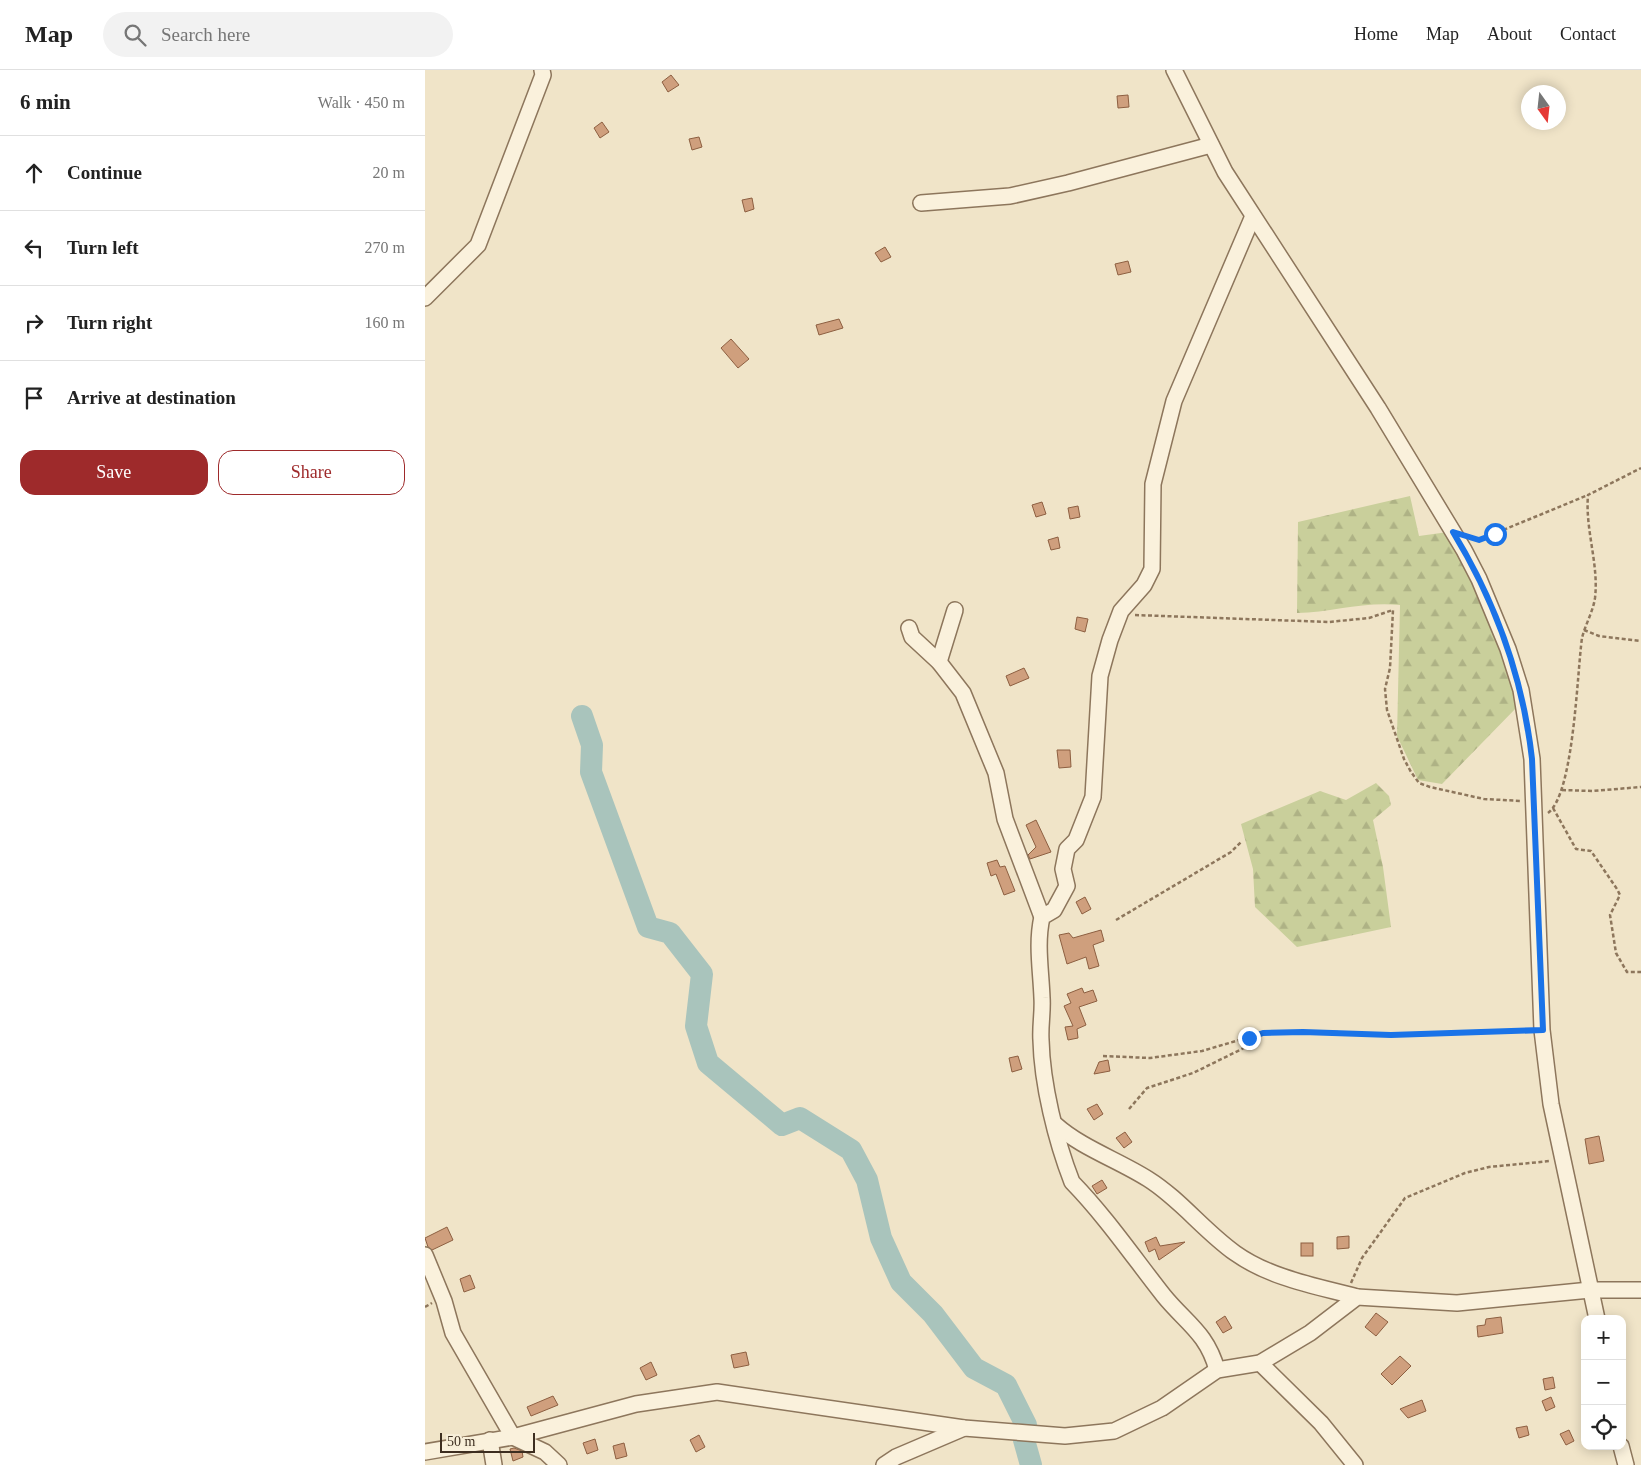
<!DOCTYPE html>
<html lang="en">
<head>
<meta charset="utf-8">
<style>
	body { margin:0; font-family:"Times New Roman",serif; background:#f2f2f2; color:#222 }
	.controls { position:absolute; right:15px; bottom:15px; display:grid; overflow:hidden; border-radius:10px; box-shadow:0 2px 12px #0003 }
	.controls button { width:45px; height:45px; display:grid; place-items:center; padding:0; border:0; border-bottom:1px solid #e0e0e0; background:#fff; color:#222; font:25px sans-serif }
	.compass { position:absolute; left:1096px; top:15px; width:45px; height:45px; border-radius:50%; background:#fff; box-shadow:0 2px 12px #0003; rotate:165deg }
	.scale { position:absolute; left:15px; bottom:12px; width:95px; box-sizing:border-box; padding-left:5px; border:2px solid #3d2e20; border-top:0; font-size:14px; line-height:18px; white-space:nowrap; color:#3d2e20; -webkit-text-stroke:4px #f7eed8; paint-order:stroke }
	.stop { position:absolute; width:15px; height:15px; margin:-11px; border:4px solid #1a73e8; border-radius:50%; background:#fff }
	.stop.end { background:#1a73e8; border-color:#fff; box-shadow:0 1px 5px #0008 }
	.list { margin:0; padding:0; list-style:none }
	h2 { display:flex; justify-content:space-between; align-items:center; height:65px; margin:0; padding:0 20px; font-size:21px }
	h2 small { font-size:16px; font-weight:400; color:#767676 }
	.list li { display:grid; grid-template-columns:32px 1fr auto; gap:15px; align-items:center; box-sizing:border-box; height:75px; padding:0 20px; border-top:1px solid #e0e0e0 }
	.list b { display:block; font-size:19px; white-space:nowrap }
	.list em { font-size:16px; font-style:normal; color:#767676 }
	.actions { display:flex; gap:10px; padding:15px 20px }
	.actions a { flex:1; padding:11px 0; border:1px solid #9e2a2b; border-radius:15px; text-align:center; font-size:18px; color:#9e2a2b }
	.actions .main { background:#9e2a2b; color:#fff }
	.icon { flex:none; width:28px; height:28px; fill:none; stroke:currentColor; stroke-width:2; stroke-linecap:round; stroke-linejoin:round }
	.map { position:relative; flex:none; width:1216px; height:1395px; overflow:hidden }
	header { display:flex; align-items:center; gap:30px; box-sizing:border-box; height:70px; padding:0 25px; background:#fff; border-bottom:1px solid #e0e0e0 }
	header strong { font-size:24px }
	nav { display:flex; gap:28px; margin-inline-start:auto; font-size:18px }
	.search { width:350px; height:45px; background:#f2f2f2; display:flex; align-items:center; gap:12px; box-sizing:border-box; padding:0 18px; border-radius:28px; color:#767676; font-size:19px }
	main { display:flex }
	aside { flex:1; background:#fff }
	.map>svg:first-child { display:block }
</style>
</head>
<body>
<header>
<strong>Map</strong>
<div class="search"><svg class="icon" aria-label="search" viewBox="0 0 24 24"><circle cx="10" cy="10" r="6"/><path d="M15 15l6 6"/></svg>Search here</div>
<nav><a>Home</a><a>Map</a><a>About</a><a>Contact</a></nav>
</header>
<main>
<aside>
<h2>6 min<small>Walk · 450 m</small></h2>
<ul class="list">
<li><svg class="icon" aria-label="ahead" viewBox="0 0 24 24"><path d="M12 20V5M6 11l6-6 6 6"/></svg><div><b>Continue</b></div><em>20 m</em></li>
<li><svg class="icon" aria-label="left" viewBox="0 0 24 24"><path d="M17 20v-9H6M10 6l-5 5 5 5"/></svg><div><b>Turn left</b></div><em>270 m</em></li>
<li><svg class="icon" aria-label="right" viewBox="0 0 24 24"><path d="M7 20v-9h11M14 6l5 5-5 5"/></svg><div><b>Turn right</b></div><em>160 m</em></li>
<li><svg class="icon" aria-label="arrive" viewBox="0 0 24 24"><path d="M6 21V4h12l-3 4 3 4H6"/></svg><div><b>Arrive at destination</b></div></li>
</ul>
<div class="actions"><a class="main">Save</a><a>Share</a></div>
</aside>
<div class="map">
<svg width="1216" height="1395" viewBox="0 0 1216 1395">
	<defs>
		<pattern id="forest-firs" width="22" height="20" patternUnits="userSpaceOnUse" patternTransform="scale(1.25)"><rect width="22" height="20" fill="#c9cf9b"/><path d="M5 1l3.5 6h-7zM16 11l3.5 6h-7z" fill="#aeb285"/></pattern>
	</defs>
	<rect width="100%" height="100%" fill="#f0e4c8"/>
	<g fill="url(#forest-firs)">
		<path d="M985 426 994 466 1023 462 1064 542 1094 635 1017 714 993 710 972 666 975 535C941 531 907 542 872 543L873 452Z"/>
		<path d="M951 713 964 726 966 735 948 750 958 797 966 857 872 877 830 837 828 799 816 754 895 721 921 730Z"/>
	</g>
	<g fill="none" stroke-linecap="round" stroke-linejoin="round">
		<g stroke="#a9c4bc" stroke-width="22">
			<path d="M157 646 167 675 166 702 223 857 245 863 277 904 271 956 283 993 357 1055 375 1048 426 1080 442 1110 456 1168 476 1212 508 1244 549 1298 581 1315 601 1355"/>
			<path d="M599 1370 606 1395"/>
		</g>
	</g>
	<g fill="#cf9f7d" stroke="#8d5f41">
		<path d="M246 5 254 15 243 22 237 12Z"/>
		<path d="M703 25 704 37 693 38 692 26Z"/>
		<path d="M177 52 184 62 175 68 169 58Z"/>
		<path d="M274 67 277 77 267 80 264 69Z"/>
		<path d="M327 128 329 139 320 142 317 130Z"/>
		<path d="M460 177 466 187 456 192 450 183Z"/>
		<path d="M703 191 706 202 693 205 690 194Z"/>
		<path d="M414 249 418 258 394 265 391 255Z"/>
		<path d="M306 269 324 289 313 298 296 278Z"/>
		<path d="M617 432 621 444 611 447 607 435Z"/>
		<path d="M653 436 655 447 645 449 643 438Z"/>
		<path d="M633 467 635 478 626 480 623 470Z"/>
		<path d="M652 547 663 549 660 562 650 559Z"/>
		<path d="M599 598 604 608 585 616 581 606Z"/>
		<path d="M632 680H645L646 697 634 698Z"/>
		<path d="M611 750 626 782 605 789 603 785 611 777 601 755Z"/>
		<path d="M572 790 575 797 580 796 590 821 579 825 571 804 566 806 562 793Z"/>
		<path d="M660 827 666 839 657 844 651 832Z"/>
		<path d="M676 860 679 871 668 875 674 896 664 899 661 887 642 894 634 865 644 863 648 868Z"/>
		<path d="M657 918 659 923 668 920 672 931 654 937 661 955 652 959 653 968 643 970 640 957 648 956 639 936 646 933 642 924Z"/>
		<path d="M593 986 597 999 587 1002 584 988Z"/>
		<path d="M683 990 685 1001 669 1004 674 992Z"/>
		<path d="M672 1034 678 1044 669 1050 662 1039Z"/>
		<path d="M700 1062 707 1072 699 1078 691 1068Z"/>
		<path d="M1174 1066 1179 1091 1164 1094 1160 1069Z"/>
		<path d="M677 1110 682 1118 672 1124 667 1116Z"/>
		<path d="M22 1157 28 1170 7 1180 3 1177 0 1168Z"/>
		<path d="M924 1166V1178L912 1179V1167Z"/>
		<path d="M731 1167 735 1176 760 1172 734 1190 730 1179 724 1182 720 1172Z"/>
		<rect x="876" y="1173" width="12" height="13"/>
		<path d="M45 1205 50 1218 39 1222 35 1209Z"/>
		<path d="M951 1243 963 1252 951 1266 940 1257Z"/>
		<path d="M800 1246 807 1258 798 1263 791 1252Z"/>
		<path d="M1076 1247 1078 1263 1053 1267 1052 1256 1060 1255 1061 1249Z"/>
		<path d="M321 1282 324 1295 309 1298 306 1285Z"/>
		<path d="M975 1286 986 1296 967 1315 956 1304Z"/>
		<path d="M226 1292 232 1305 221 1310 215 1298Z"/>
		<path d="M1128 1307 1130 1318 1120 1320 1118 1309Z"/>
		<path d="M128 1326 133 1335 106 1346 102 1337Z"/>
		<path d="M1126 1327 1130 1337 1121 1341 1117 1331Z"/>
		<path d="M997 1330 1001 1341 983 1348 975 1339Z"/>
		<path d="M1102 1356 1104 1365 1094 1368 1091 1358Z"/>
		<path d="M1144 1360 1149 1371 1141 1375 1135 1364Z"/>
		<path d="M274 1365 280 1377 271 1382 265 1370Z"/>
		<path d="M170 1369 173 1380 162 1384 158 1373Z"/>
		<path d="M199 1373 202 1386 191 1389 188 1376Z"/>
		<path d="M89 1378 97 1381 98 1387 88 1391 85 1379Z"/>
	</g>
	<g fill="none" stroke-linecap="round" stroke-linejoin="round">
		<defs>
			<g id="minor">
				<path d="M749 0 800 102 953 338 1039 480 1054 509 1083 579 1096 620 1107 689 1117 960 1126 1034 1172 1249"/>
				<path d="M496 133 585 126 643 113 786 75"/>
				<path d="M0 228 53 175 118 5 117 0"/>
				<path d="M484 558 487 567 514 592 538 623 571 703 580 749 617 847"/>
				<path d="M514 592 530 540"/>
				<path d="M631 1055C657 1078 693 1090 723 1109 755 1129 779 1161 810 1183 845 1208 891 1216 932 1227"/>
				<path d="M0 1185 19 1231 28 1263 88 1367 120 1382 134 1395"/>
				<path d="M835 1293 896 1353 930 1395"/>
				<path d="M792 1300C782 1263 761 1253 739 1226 709 1188 681 1147 647 1112 631 1071 617 1014 616 970 615 956 618 942 617 928 616 900 611 874 617 847L629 840 642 816 638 799 642 779 651 770 668 727 675 606 685 570 696 541 719 515 727 499 728 414 749 331 828 146"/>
				<path d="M65 1370 69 1395"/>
				<path d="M1196 1376 1201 1395"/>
				<path d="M0 1382 88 1367 211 1334 292 1322 539 1358 640 1366 689 1361 737 1338 792 1300 835 1293 885 1263 932 1227 1032 1233 1165 1220H1216"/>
				<path d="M459 1395 471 1387 539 1358"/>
			</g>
		</defs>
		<use href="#minor" stroke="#8d765c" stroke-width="18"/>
		<g stroke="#8d765c" stroke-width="2.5" stroke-dasharray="4 2.5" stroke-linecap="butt">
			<path d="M1048 469 1054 470 1163 425"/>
			<path d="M710 545 904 552 944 548 968 540 965 598 960 619 962 640 979 689 986 702 994 713 1005 717 1059 729 1097 731"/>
			<path d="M1159 560 1174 566 1216 571"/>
			<path d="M1137 720 1167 721 1216 717"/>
			<path d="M1128 738 1151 779 1166 781 1192 819 1195 825 1185 845 1191 883 1202 902H1216"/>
			<path d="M1123 743C1149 724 1152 603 1157 568 1160 555 1168 542 1170 528 1174 494 1160 460 1163 425L1216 398"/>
			<path d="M691 850 806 782 816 772"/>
			<path d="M678 986 725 988 777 981 838 963 912 962 966 965 1103 961"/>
			<path d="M704 1039 722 1018 768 1003 821 977 824 968"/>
			<path d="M926 1213 937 1188 980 1128 1040 1103 1064 1097 1125 1091"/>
			<path d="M0 1237 7 1233"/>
		</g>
		<use href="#minor" stroke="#faf1dc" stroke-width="15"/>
	</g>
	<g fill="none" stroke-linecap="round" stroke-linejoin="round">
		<path stroke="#1a73e8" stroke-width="6" d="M824 968 838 963 878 962 966 965 1118 960 1107 689C1098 609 1070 531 1028 462L1054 470 1070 464"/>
	</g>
</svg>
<div class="controls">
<button>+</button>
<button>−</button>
<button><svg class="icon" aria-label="locate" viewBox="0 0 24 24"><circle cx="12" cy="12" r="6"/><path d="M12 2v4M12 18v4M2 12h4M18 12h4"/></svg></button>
</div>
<svg class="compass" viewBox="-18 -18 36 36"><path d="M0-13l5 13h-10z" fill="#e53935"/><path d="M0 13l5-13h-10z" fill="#767676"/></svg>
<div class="scale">50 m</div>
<div class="stop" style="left:1070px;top:464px"></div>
<div class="stop end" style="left:824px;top:968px"></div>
</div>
</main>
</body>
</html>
